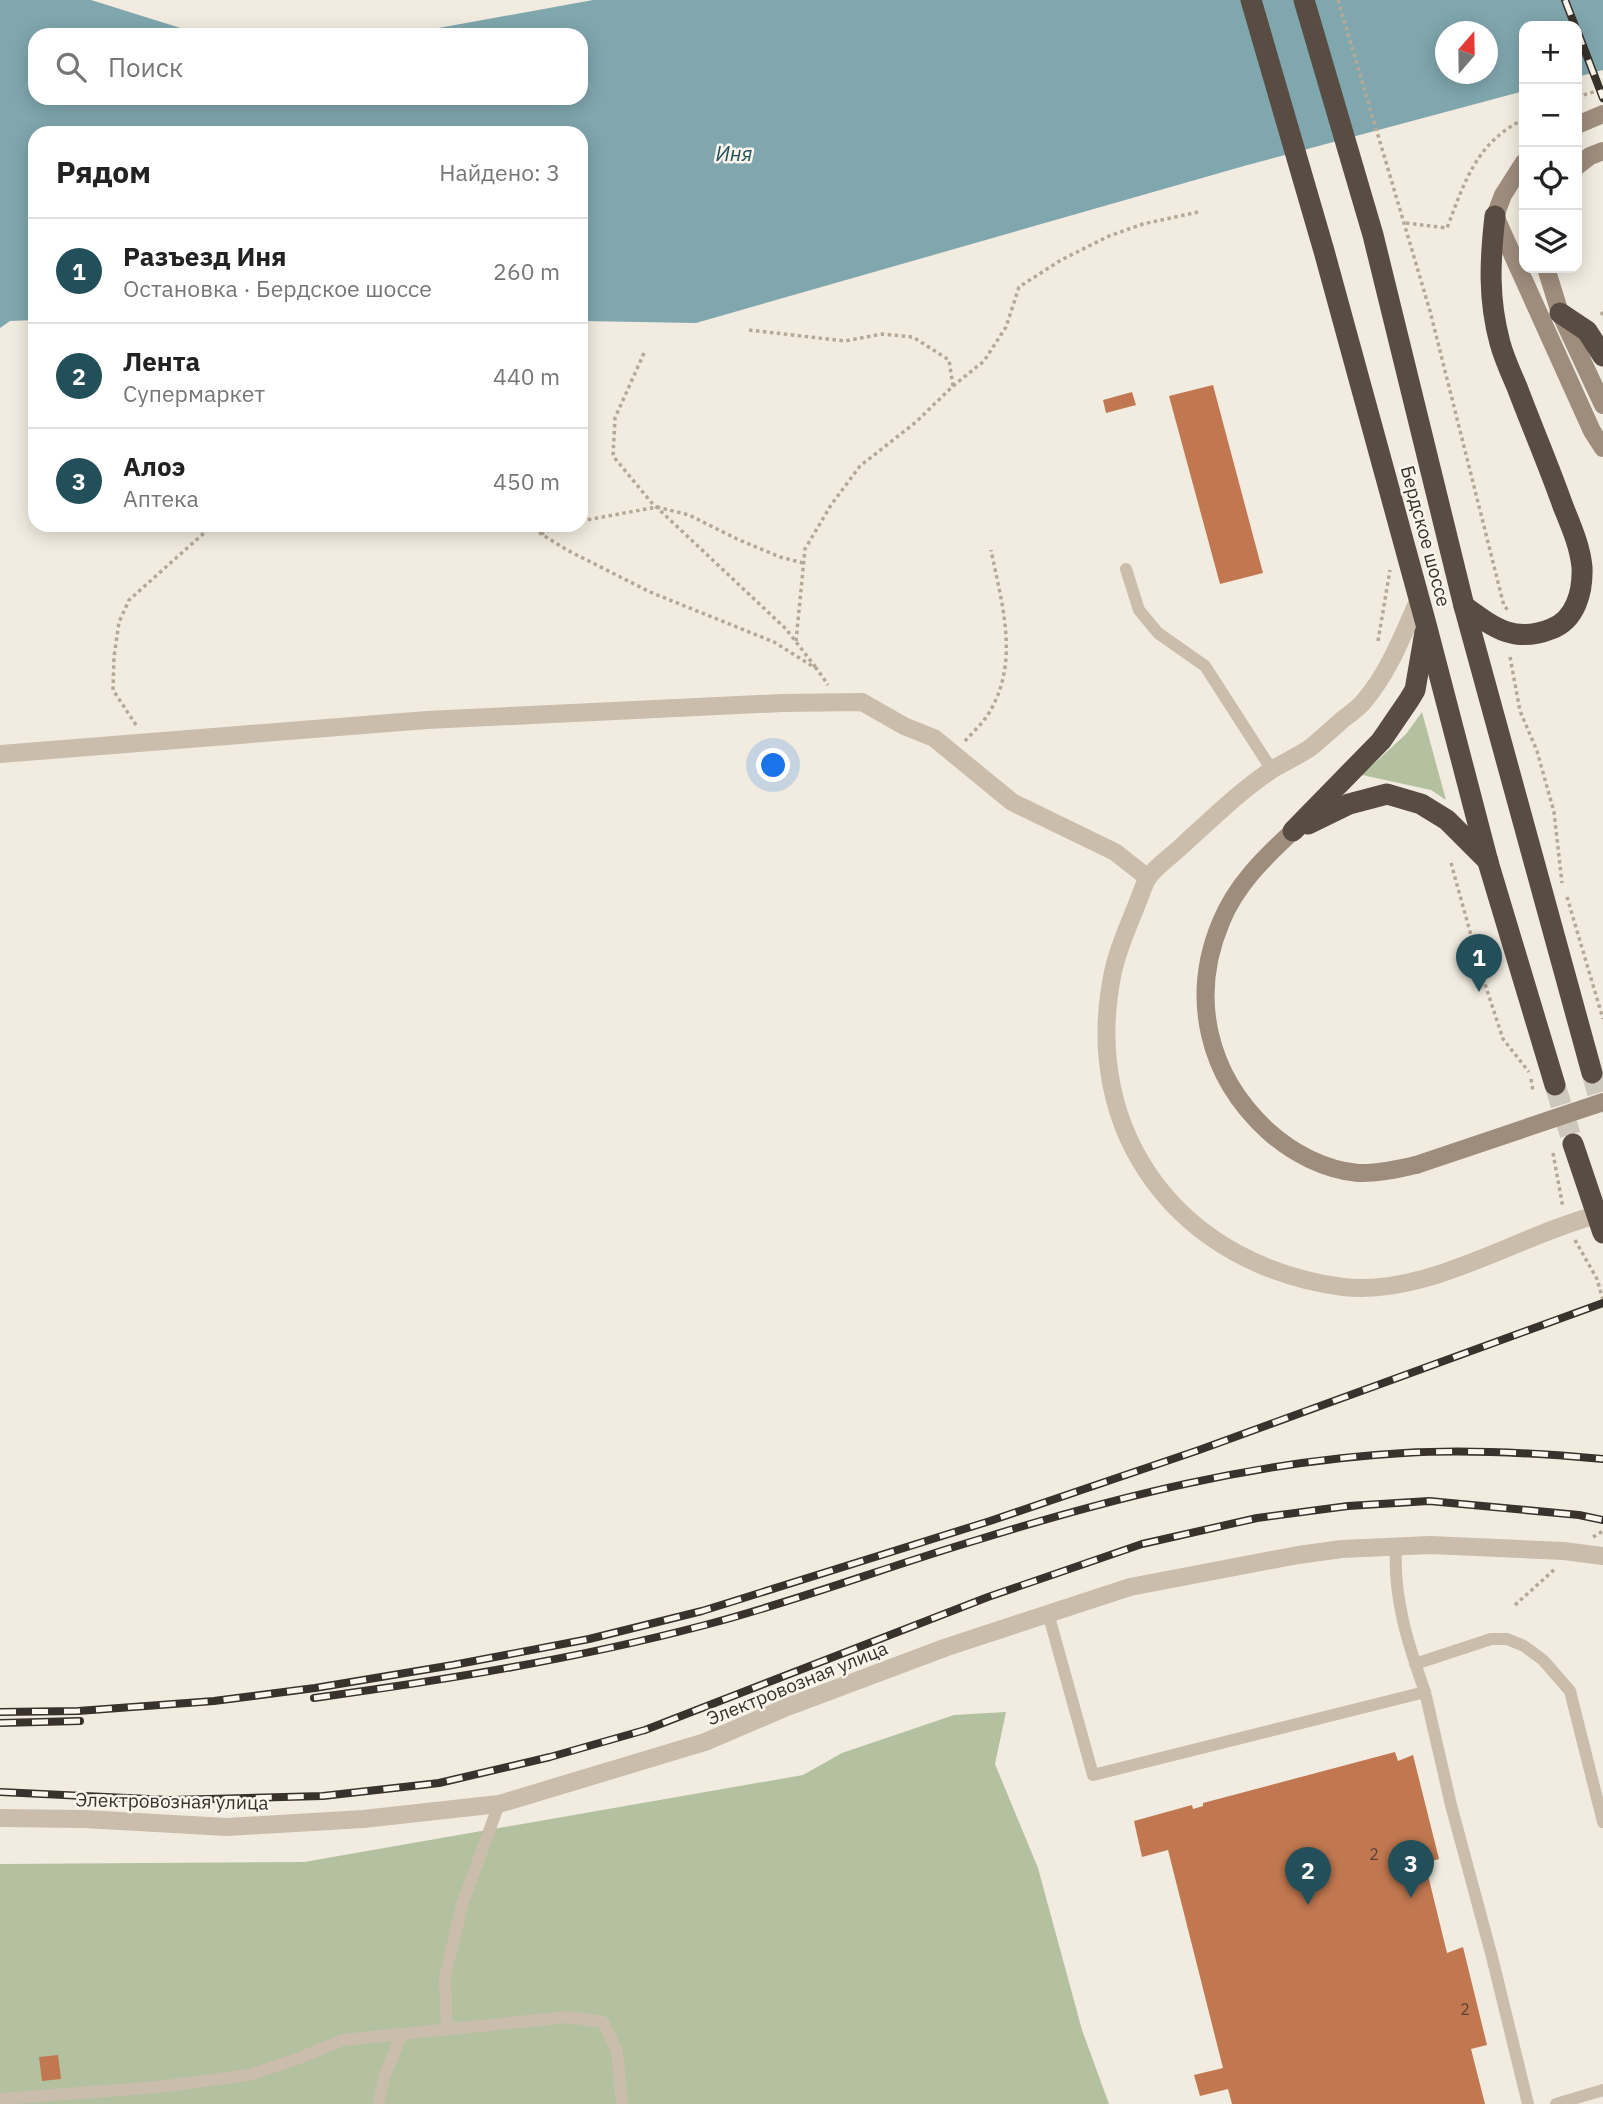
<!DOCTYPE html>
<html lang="ru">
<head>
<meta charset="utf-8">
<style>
	body { margin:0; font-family:"IBM Plex Sans",sans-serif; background:#f6f6f6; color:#222 }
	.controls { position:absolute; right:21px; top:21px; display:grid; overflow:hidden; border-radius:14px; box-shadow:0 4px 18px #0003 }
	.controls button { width:63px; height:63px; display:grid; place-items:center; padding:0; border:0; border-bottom:2px solid #e0e0e0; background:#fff; color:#222; font:35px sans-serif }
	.compass { position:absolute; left:1435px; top:21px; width:63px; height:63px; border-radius:50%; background:#fff; box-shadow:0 4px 18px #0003; rotate:20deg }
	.you { position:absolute; left:774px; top:766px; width:24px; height:24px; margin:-18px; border:5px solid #fff; border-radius:50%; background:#1a73e8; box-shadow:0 0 0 10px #1a73e833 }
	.badge { display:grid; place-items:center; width:46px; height:46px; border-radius:50%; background:#224f59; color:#fff; font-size:23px; font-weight:700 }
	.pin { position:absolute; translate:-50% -58px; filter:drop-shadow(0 2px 4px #0008) }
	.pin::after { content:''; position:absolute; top:37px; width:24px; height:21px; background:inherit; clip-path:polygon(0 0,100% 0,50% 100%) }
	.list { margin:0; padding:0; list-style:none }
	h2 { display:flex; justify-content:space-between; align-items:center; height:91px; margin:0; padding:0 28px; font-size:30px }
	h2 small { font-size:23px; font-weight:400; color:#767676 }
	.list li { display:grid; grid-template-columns:46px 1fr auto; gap:21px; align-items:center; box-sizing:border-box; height:105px; padding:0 28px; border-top:2px solid #e0e0e0 }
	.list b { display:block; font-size:26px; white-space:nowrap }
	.list p { margin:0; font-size:23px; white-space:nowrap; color:#767676 }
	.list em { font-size:23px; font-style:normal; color:#767676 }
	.icon { flex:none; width:38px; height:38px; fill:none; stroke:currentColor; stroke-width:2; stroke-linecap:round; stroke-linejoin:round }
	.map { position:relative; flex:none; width:1603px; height:2104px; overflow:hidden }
	.search { position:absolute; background:#fff; box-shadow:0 4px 18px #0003; left:28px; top:28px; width:560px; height:77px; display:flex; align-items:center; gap:18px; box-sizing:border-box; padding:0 24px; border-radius:21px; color:#767676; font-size:26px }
	.panel { position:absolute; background:#fff; box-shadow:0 4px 18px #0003; left:28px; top:126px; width:560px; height:406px; border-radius:21px }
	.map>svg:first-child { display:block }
</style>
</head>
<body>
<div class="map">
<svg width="1603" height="2104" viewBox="0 0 1603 2104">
	<rect width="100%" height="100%" fill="#f2ece0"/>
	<g fill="#b3c1a0">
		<path d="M1422 712 1446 800 1431 790 1362 775 1406 734Z"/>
		<path d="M1006 1712 995 1764 1038 1868 1082 2030 1109 2104H0V1864L304 1862 803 1775 842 1753 954 1715Z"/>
	</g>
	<path fill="#80a7ae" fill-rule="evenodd" d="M0 0H91L203 35H35V98H581V35H400L593 0H1603V70L1577 77V26H1524V91L1244 166 696 323 581 321V133H35V320L10 321 0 328ZM1446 32H1488V74H1446Z"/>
	<g fill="#c17850">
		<path d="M1213 385 1263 573 1220 584 1169 396Z"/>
		<path d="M1132 392 1136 405 1106 413 1103 400Z"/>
		<path d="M1395 1752 1398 1761 1413 1755 1439 1859 1425 1863 1447 1953 1463 1947 1487 2045 1471 2049 1485 2104H1232L1228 2089 1200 2096 1194 2075 1223 2068 1168 1850 1142 1857 1134 1821 1192 1805 1193 1809 1203 1806V1803Z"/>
		<path d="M58 2055 61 2079 42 2081 39 2057Z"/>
	</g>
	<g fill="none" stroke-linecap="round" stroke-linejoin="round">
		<g stroke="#cdc7bc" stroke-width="21" stroke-dasharray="21 10" stroke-linecap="butt">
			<path d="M1592 1073 1603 1112"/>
			<path d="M1555 1085 1573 1144"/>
		</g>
		<g stroke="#b6a896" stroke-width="3.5" stroke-dasharray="3.5 3.5" stroke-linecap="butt">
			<path d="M1338 0 1430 311 1504 606 1508 610"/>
			<path d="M1577 97 1603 89"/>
			<path d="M1406 223 1447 228C1465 181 1476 143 1524 119"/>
			<path d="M1601 312 1603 315"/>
			<path d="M749 330 845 341 882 334 913 337 949 360 953 386 916 422 860 466 831 505 805 549 796 641"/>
			<path d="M644 353 615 418 613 456 651 502 786 629 817 669"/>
			<path d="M953 386 984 361 1006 327 1019 287 1061 260 1109 236 1143 224 1198 212"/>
			<path d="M581 521 657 507 689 515 737 539 780 557 803 563"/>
			<path d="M527 525 567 550 650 592 774 642 817 669 828 685"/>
			<path d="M541 534 561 525"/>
			<path d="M1378 641 1390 570"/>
			<path d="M1510 657 1520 711 1537 751 1554 812 1562 883"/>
			<path d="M136 725 113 690 114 657 119 622 129 600 213 525"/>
			<path d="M965 741C972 733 981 725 987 716 1021 664 1002 605 991 550"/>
			<path d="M1451 863 1482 975 1503 1039 1529 1072"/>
			<path d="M1567 897 1603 1019"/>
			<path d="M1531 1079 1533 1092"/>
			<path d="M1553 1153 1563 1208"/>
			<path d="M1575 1240 1597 1279 1603 1300"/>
			<path d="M1593 1537 1603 1531"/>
			<path d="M1515 1605 1556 1568"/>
		</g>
		<g stroke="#cabdac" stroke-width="12">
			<path d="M1126 569 1139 610 1158 633 1205 666 1272 770"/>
			<path d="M1048 1613 1093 1775 1425 1692C1408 1644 1393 1598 1396 1546"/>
			<path d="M1415 1664 1491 1639H1507L1524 1646 1543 1660 1570 1691 1603 1822"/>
			<path d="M1425 1692 1451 1805 1492 1957 1528 2104"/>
			<path d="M447 2029 445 1977 462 1905 499 1804"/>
			<path d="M0 2099 159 2087 249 2075 297 2059 343 2040 568 2017 603 2022 617 2051 622 2104"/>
			<path d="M378 2104 385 2074 402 2034"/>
			<path d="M1556 2104 1603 2090"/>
		</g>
		<g stroke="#cabdac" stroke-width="18">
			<path d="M1419 599C1403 634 1390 670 1365 700 1359 708 1350 714 1342 720 1332 729 1321 739 1310 748 1298 756 1285 762 1273 769 1241 790 1213 818 1185 843 1174 854 1159 864 1149 876 1144 883 1141 895 1137 904 1128 927 1118 948 1113 972 1079 1134 1181 1266 1343 1287 1427 1297 1516 1236 1597 1215"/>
			<path d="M0 754 427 720 782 703 862 702 904 726 934 738 1012 802 1115 852 1148 878"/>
			<path d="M0 1818 84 1819 227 1827 363 1819 499 1804 705 1742 787 1707 947 1647 1130 1587 1298 1555 1342 1549 1430 1545 1564 1551 1603 1556"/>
		</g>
		<g stroke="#9e8d7d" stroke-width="18">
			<path d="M1577 125 1603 114"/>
			<path d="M1524 162 1503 195 1495 216 1592 431 1603 448"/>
			<path d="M1577 166 1590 156 1603 151"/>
			<path d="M1546 268 1560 313 1603 405"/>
			<path d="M1293 831C1264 858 1236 885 1221 922 1189 998 1208 1076 1268 1131 1292 1153 1325 1170 1358 1173 1377 1174 1397 1169 1416 1165"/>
		</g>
		<g stroke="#594c42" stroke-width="21">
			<path d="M1251 0 1324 251 1426 624 1488 862 1555 1085"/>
			<path d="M1304 0 1373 235 1464 606 1592 1073"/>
			<path d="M1560 313 1587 331 1603 356"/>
			<path d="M1464 606C1493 627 1514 644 1551 629 1576 620 1583 591 1582 567 1580 546 1571 526 1563 506 1549 466 1532 427 1517 387 1511 373 1504 358 1500 343 1488 299 1490 260 1495 216"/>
			<path d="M1308 824 1349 804 1387 794 1421 804 1447 820 1488 861"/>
			<path d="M1293 831 1381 741 1409 700 1415 690 1425 632"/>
			<path d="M1573 1144 1603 1233"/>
		</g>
		<defs>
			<g id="rail">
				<path d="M1565 0 1575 26"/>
				<path d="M1577 30 1603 98"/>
				<path d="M314 1698C445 1680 576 1659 705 1625 797 1601 886 1567 977 1540 1116 1497 1258 1461 1404 1453 1470 1449 1537 1453 1603 1459"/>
				<path d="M0 1712 78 1711 214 1701 315 1688 453 1665 589 1639 702 1611 990 1521 1199 1450 1603 1303"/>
				<path d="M0 1723 80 1721"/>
				<path d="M0 1792 170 1800 323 1796 439 1783 550 1757 645 1730 988 1597 1142 1544 1257 1518 1348 1506 1429 1501 1579 1515 1603 1520"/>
			</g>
		</defs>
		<use href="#rail" stroke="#39312b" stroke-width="8"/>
		<use href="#rail" stroke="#faf5ed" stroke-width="5" stroke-dasharray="16" stroke-linecap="butt"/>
		<path stroke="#9e8d7d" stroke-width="18" d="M1416 1165 1603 1102"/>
	</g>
	<g text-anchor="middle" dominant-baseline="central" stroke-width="5" stroke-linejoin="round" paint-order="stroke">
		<g font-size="16" fill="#5b4334">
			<text x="1374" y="1854">2</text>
			<text x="1465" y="2009">2</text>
		</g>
		<g font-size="19" fill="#39312b" stroke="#faf5ed">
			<text transform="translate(1426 536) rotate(75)">Бердское шоссе</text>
			<text transform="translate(797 1683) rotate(-22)">Электровозная улица</text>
			<text transform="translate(172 1801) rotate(1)">Электровозная улица</text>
		</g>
		<g font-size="21" font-style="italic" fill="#224f59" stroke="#faf5ed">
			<text x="734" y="153">Иня</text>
		</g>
	</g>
</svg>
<div class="controls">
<button>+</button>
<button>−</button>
<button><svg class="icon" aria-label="locate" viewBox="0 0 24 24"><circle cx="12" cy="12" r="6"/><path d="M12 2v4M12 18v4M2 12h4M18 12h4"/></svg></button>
<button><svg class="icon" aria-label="layers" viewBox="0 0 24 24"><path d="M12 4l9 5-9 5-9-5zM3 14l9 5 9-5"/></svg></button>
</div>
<svg class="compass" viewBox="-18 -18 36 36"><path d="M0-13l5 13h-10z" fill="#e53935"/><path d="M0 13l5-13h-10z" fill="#767676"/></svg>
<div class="you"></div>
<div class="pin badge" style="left:1479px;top:992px">1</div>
<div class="pin badge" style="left:1308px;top:1905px">2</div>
<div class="pin badge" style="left:1411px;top:1898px">3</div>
<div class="search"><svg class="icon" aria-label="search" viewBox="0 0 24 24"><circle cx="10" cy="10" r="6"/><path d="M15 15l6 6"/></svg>Поиск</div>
<section class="panel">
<h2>Рядом<small>Найдено: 3</small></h2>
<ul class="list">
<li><span class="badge">1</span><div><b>Разъезд Иня</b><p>Остановка · Бердское шоссе</p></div><em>260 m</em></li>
<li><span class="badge">2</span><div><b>Лента</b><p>Супермаркет</p></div><em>440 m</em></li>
<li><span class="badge">3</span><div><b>Алоэ</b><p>Аптека</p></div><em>450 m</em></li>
</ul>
</section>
</div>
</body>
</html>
